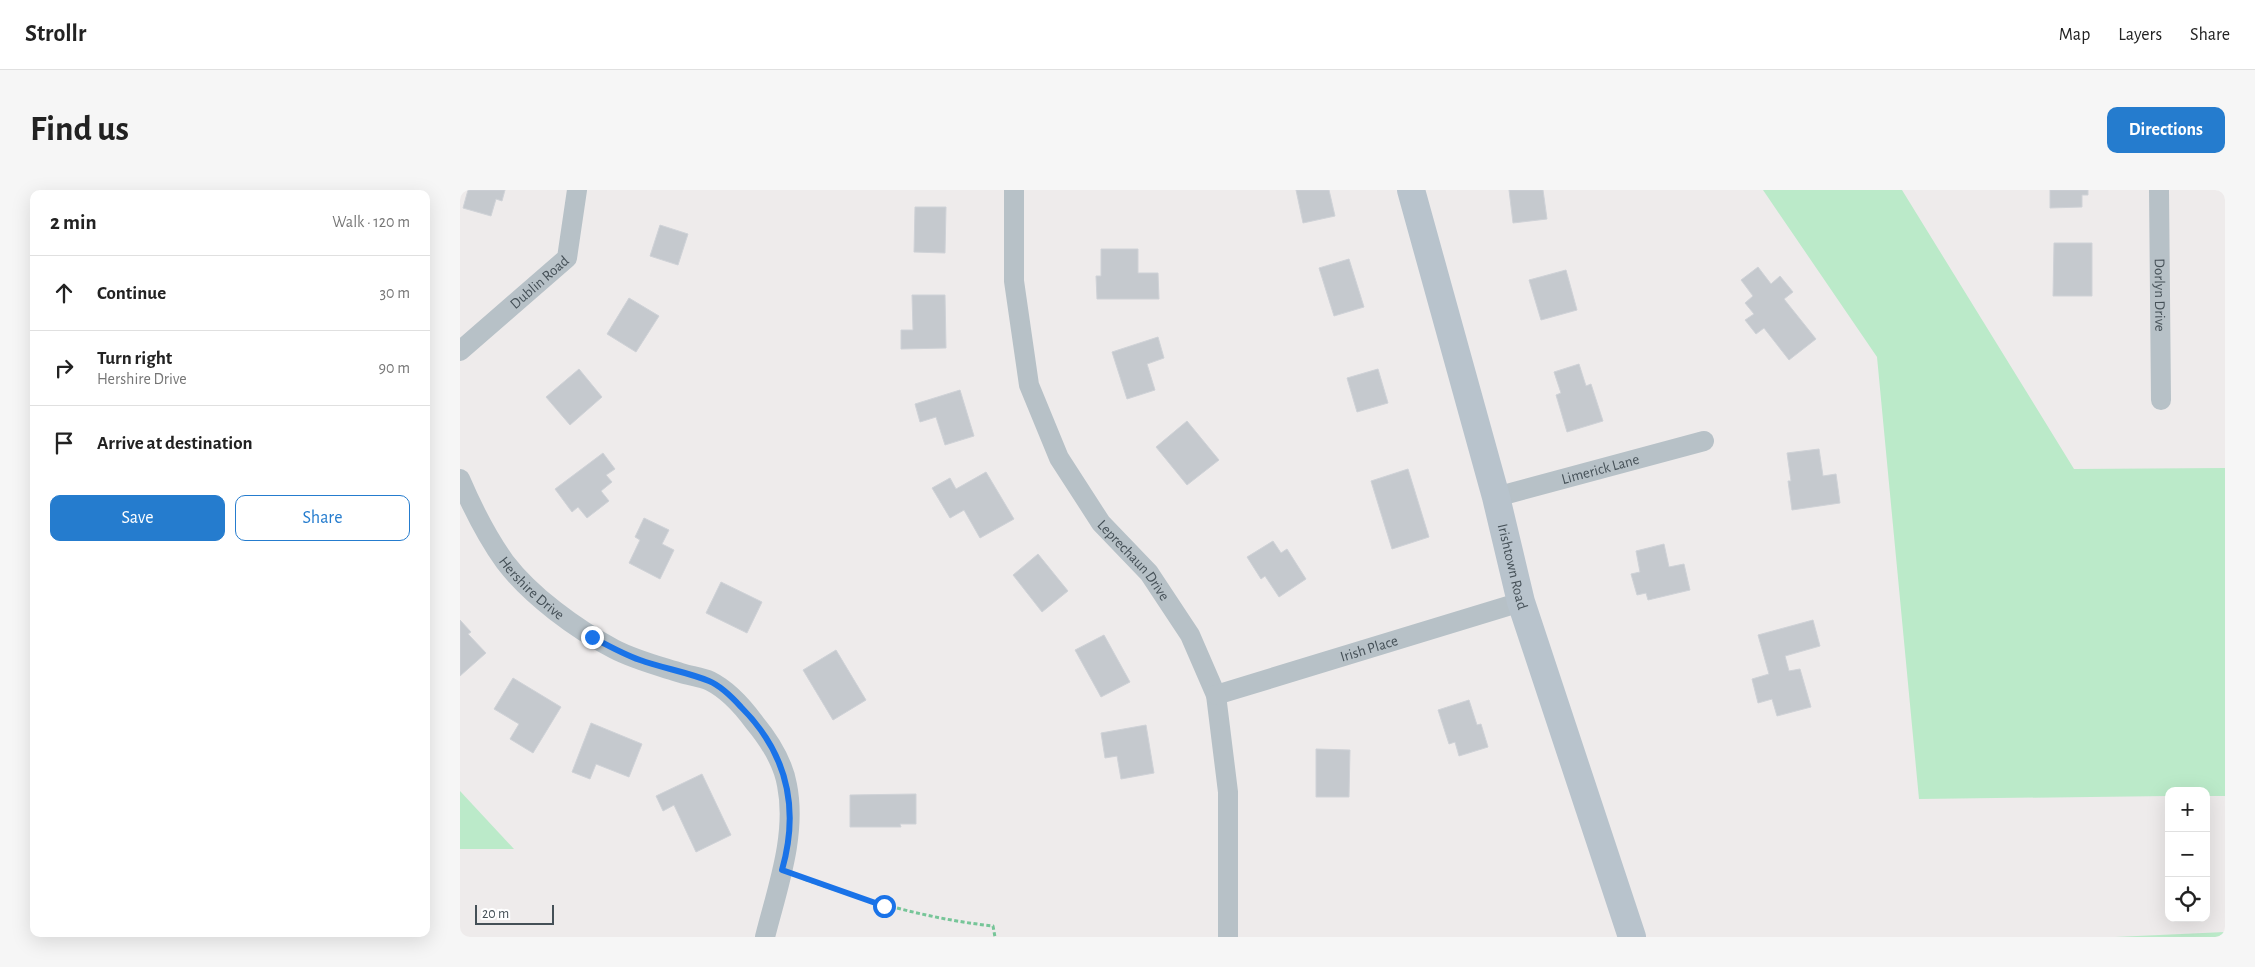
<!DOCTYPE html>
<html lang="en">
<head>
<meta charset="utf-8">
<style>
	body { margin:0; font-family:"Alegreya Sans",sans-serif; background:#f6f6f6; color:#222 }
	.controls { position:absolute; right:15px; bottom:15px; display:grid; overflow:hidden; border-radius:10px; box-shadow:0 5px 20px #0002 }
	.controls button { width:45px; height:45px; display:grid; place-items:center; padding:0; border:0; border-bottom:1px solid #e0e0e0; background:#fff; color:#222; font:25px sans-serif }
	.scale { position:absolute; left:15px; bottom:12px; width:79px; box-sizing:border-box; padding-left:5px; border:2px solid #455057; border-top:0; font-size:14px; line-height:18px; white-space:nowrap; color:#455057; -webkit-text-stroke:4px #fff; paint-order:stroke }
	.stop { position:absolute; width:15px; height:15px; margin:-11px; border:4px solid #1a73e8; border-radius:50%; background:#fff }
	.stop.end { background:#1a73e8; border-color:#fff; box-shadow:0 1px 5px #0008 }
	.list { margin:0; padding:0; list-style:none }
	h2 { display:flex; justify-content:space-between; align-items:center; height:65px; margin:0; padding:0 20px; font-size:21px }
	h2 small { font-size:16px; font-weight:400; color:#767676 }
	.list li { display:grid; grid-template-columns:32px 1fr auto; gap:15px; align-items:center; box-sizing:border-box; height:75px; padding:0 20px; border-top:1px solid #e0e0e0 }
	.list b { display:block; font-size:19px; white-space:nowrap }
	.list p { margin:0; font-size:16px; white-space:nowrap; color:#767676 }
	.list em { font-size:16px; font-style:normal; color:#767676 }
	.actions { display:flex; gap:10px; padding:15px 20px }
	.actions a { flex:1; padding:11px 0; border:1px solid #257cce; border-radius:10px; text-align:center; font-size:18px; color:#257cce }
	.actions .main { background:#257cce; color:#fff }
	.icon { flex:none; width:28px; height:28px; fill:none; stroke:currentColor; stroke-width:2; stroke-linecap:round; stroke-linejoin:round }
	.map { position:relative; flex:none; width:1765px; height:747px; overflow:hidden; border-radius:10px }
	header { display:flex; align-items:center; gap:30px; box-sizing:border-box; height:70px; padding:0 25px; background:#fff; border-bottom:1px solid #e0e0e0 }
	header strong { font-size:24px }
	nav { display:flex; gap:28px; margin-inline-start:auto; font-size:18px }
	.intro { display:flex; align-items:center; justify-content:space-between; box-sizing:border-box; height:120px; padding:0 30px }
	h1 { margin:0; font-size:35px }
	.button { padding:12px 22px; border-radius:10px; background:#257cce; color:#fff; font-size:18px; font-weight:700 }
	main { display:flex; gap:30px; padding:0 30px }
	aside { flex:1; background:#fff; border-radius:10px; box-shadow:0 5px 20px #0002 }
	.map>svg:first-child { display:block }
</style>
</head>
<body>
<header>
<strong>Strollr</strong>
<nav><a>Map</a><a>Layers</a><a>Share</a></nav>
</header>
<div class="intro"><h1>Find us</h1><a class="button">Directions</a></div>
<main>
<aside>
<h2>2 min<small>Walk · 120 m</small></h2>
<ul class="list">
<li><svg class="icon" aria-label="ahead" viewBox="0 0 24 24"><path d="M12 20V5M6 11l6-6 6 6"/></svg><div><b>Continue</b></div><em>30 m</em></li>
<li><svg class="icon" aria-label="right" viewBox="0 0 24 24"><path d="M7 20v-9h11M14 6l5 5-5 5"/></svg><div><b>Turn right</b><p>Hershire Drive</p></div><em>90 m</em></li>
<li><svg class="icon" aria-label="arrive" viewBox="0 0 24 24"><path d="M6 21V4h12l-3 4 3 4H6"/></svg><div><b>Arrive at destination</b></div></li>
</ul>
<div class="actions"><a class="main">Save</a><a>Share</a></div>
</aside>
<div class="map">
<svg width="1765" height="747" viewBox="0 0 1765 747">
	<rect width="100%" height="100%" fill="#eeebeb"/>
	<g fill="#bbeac9">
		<path d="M1303 0H1442L1614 279 1765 278V606H1746V601H1709V606L1459 609 1417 167Z"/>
		<path d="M0 601 54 659H0Z"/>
		<path d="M1765 742V747H1655Z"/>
	</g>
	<g fill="#c5c9ce" stroke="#cfd2d7">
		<path d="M8 0H45L42 11 36 9 31 26 3 18Z"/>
		<path d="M836 0H869L875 26 843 33Z"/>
		<path d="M1049 0H1083L1087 29 1053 33Z"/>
		<path d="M1590 0H1628V5H1622V17L1590 18Z"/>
		<path d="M455 17H486L485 63 454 62Z"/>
		<path d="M200 35 228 44 218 75 190 66Z"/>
		<path d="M1594 53H1632V106H1593Z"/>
		<path d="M641 59H678V83H698L699 109H637L636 86H641Z"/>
		<path d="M889 69 904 117 874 126 859 78Z"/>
		<path d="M1298 77 1311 94 1320 86 1333 102 1324 109 1356 149 1329 170 1304 138 1296 144 1285 130 1294 124 1285 113 1293 106 1281 90Z"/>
		<path d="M1106 80 1117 120 1081 130 1069 90Z"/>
		<path d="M452 105H485L486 158 441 159V140H453Z"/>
		<path d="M169 108 199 126 176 162 147 144Z"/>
		<path d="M698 147 704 168 687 174 695 200 667 209 652 162Z"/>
		<path d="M1119 174 1126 196 1131 194 1143 231 1107 242 1096 205 1101 203 1094 182Z"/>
		<path d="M119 179 142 207 110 235 86 207Z"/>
		<path d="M918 179 928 213 897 222 887 188Z"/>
		<path d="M500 200 514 246 485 255 476 227 460 232 455 214Z"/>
		<path d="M727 231 759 270 727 295 696 257Z"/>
		<path d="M1359 259 1363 286 1376 284 1380 313 1332 320 1328 291H1331L1327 263Z"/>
		<path d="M143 263 155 279 146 285 152 292 141 301 149 311 127 328 118 317 112 322 95 299Z"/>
		<path d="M948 279 969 347 932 359 911 291Z"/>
		<path d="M526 282 554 329 520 348 504 320 490 328 472 298 490 288 496 299Z"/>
		<path d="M184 328 209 340 202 354 214 360 200 389 169 373 180 350 175 347Z"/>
		<path d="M813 351 821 363 827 359 846 389 819 407 805 386 801 389 787 367Z"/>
		<path d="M1204 354 1209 377 1224 374 1230 400 1188 410 1186 403 1177 405 1171 384 1180 382 1176 361Z"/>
		<path d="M578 364 608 401 582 422 553 385Z"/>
		<path d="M261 392 302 412 287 443 246 423Z"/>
		<path d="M0 430 11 442 8 444 26 463 0 486Z"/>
		<path d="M1353 430 1360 456 1325 466 1329 481 1340 479 1351 517 1317 526 1312 509 1298 513 1292 489 1309 484 1298 445Z"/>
		<path d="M644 445 670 492 641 507 615 460Z"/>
		<path d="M376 460 406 510 373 530 343 480Z"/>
		<path d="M53 488 101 517 73 563 50 549 59 534 34 519Z"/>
		<path d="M1009 510 1017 535 1021 534 1028 557 999 566 995 552 989 554 978 520Z"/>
		<path d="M131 533 182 554 169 587 136 574 130 589 112 582Z"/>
		<path d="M686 535 694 583 661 589 657 566 645 568 641 543Z"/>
		<path d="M856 559 890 560 889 607H856Z"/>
		<path d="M242 584 271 645 236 662 214 615 203 621 196 606Z"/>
		<path d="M456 604V634H440L441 637H390V605Z"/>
	</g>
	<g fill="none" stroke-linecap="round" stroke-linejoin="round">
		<path stroke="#76c598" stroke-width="3" stroke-dasharray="4 2.5" stroke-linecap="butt" d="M344 689C406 711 468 729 533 736L535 747"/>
		<g stroke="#b7c1c7" stroke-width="20">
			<path id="s1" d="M554 0V91L569 195 599 268 641 333 689 383 730 445 756 505 768 602V747"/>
			<path id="s2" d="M1699 0 1701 210"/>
			<path id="s3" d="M0 161 107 68 117 0"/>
			<path id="s4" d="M0 289C12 317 27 347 45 372 71 406 116 439 154 459 175 470 199 476 221 483 230 486 242 487 250 491 268 500 283 517 294 532 309 550 323 572 327 595 337 645 317 699 305 747"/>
			<path id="s5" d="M1036 307 1244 251"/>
			<path id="s6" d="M756 505 1061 412"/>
		</g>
		<path stroke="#b8c3cc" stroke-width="28" id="s7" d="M951 0 1036 307 1061 412 1172 747"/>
	</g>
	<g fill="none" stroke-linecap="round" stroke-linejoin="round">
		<path stroke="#1a73e8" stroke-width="6" d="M132 447C147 455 163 464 180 470 202 478 227 482 249 491 261 496 272 507 281 517 327 563 340 617 322 680L424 716"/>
	</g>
	<g text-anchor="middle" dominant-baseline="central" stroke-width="5" stroke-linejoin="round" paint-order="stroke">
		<g font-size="15" fill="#455057" stroke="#fff">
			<text stroke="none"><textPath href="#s3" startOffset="105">Dublin Road</textPath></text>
			<text stroke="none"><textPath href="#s2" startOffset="105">Dorlyn Drive</textPath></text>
			<text stroke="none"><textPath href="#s5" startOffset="108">Limerick Lane</textPath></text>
			<text stroke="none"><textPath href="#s1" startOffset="402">Leprechaun Drive</textPath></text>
			<text stroke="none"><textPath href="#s7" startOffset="390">Irishtown Road</textPath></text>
			<text stroke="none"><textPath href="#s4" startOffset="132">Hershire Drive</textPath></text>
			<text stroke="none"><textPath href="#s6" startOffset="160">Irish Place</textPath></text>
		</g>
	</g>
</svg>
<div class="controls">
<button>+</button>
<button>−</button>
<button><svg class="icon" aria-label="locate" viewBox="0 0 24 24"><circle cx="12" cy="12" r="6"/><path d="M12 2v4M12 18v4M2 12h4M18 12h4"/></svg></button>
</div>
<div class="scale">20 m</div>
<div class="stop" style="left:424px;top:716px"></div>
<div class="stop end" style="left:132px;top:447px"></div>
</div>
</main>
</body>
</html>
